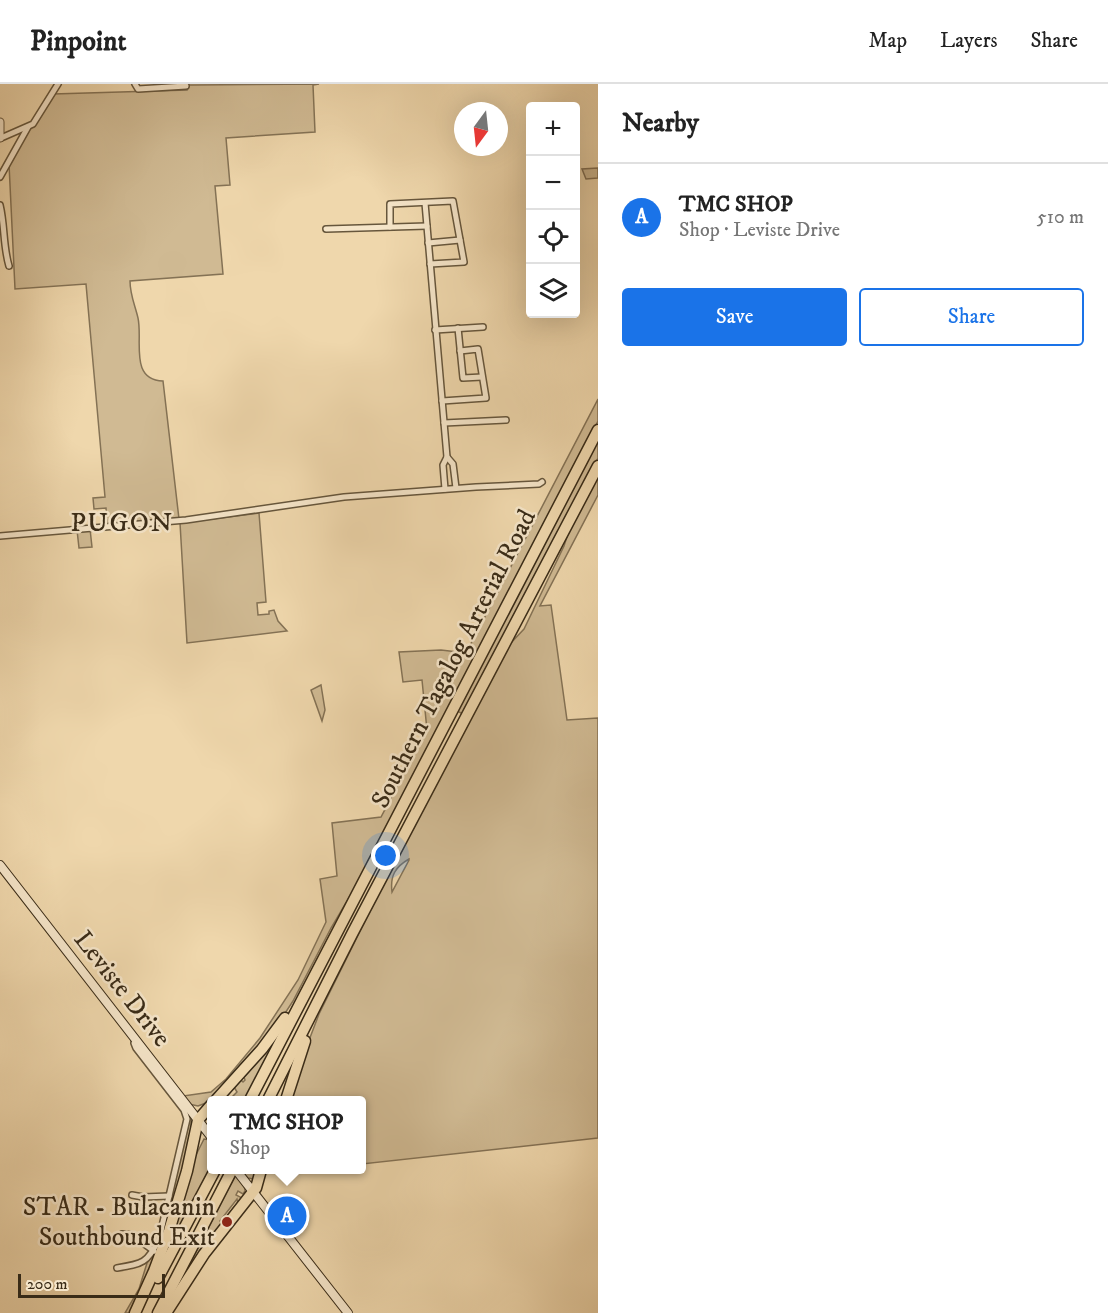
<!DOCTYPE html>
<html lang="en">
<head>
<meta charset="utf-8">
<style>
	body { margin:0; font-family:"IM FELL DW Pica",serif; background:#f6f6f6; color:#222 }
	.controls { position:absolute; right:18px; top:18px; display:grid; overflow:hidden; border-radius:6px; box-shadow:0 6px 24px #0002 }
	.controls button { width:54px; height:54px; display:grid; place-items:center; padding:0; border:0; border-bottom:2px solid #e0e0e0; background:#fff; color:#222; font:30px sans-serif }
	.compass { position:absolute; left:454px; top:18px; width:54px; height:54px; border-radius:50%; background:#fff; box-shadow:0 6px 24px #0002; rotate:195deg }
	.scale { position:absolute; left:18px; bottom:15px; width:147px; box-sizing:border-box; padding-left:6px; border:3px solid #392b17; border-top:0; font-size:16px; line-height:21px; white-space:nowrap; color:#392b17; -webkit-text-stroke:4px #f5e5c9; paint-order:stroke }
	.you { position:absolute; left:386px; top:772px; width:21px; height:21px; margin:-15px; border:4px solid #fff; border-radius:50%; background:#1a73e8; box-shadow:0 0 0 9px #1a73e833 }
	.badge { display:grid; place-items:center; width:39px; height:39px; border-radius:50%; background:#1a73e8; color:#fff; font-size:20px; font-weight:700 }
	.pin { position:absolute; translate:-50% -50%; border:3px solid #fff; box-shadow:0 2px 6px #0006 }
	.popup { position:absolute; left:207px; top:1012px; width:159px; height:78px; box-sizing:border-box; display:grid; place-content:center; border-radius:6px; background:#fff; filter:drop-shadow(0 2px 4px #0005); font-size:20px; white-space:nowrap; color:#767676 }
	.popup b { font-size:22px; color:#222 }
	.popup::after { content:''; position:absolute; left:50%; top:100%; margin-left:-12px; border:12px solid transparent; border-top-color:#fff }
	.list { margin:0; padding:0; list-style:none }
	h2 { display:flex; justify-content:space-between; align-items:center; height:78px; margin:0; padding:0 24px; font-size:26px }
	h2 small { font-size:20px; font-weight:400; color:#767676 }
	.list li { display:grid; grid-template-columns:39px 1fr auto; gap:18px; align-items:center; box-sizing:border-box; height:108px; padding:0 24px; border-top:2px solid #e0e0e0 }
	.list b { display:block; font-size:22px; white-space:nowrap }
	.list p { margin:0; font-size:20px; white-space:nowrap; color:#767676 }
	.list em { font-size:20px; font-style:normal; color:#767676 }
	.actions { display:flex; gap:12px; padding:18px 24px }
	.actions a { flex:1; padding:14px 0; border:2px solid #1a73e8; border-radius:6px; text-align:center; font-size:21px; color:#1a73e8 }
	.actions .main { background:#1a73e8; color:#fff }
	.icon { flex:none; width:33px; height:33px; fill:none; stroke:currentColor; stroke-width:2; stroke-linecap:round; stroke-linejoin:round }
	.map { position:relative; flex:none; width:598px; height:1229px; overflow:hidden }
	header { display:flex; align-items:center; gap:36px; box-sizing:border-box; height:84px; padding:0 30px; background:#fff; border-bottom:2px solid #e0e0e0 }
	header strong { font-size:28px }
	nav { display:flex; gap:33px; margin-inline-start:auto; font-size:21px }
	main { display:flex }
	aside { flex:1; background:#fff }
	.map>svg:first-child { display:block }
</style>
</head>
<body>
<header>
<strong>Pinpoint</strong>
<nav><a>Map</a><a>Layers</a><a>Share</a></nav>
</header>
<main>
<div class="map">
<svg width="598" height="1229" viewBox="0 0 598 1229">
	<rect width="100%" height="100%" fill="#efd7ac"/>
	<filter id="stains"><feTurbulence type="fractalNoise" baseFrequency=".00333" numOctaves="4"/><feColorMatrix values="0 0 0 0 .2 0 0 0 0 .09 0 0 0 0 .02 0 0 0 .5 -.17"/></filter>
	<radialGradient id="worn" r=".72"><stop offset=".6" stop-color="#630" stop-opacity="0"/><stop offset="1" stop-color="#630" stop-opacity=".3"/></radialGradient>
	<g fill="#d0ba93" stroke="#847255" stroke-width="1.5" fill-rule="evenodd">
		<path d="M319 0 313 1 315 48 226 54 230 101 215 102 223 190 130 197C130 211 135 221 138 234 143 256 129 296 163 297L179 435 107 439 106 424 94 425 93 414 105 413 86 200 15 205 9 80 29 44 53 10 187 6V1H192Z"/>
		<path d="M598 84V94L586 95 582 85Z"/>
		<path d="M598 315V337L369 780 331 844 293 917 278 940 221 1006 206 1019 198 1022 189 1020 183 1012 211 1008 226 995 260 954 298 896 326 838 320 795 337 792 332 739 381 733 427 646 422 596 403 598 399 568 441 566 466 569Z"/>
		<path d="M598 352V374L463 630 455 626Z"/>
		<path d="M598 388V411L540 522 551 521 567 636 598 634V1054L362 1080V1016H289L303 972 319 930 378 811 509 561 524 545 564 462 572 437ZM409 775V776L392 808C390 792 395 783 409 775Z"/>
		<path d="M259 429 266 518 257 519 258 531 269 530V527L274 526 278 537 287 547 187 559 180 439Z"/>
		<path d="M90 445 92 463 79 464 77 446Z"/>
		<path d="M321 601 325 626 322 637 311 606Z"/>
		<path d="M271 961V966L246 1016H223L226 1012 231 1014 237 1008 234 1003 241 996 243 998 245 996 244 993Z"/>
		<path d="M187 1028C208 1049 146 1201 132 1229H125L139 1205 147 1179 161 1158 180 1076Z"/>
		<path d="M212 1053V1082L158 1188 175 1146 194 1075 204 1055 210 1056Z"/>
		<path d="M238 1086H258L254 1095 248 1094 242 1088 245 1107 243 1110 238 1107 236 1111 242 1114 238 1120 237 1115 220 1137 222 1139 172 1214Z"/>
	</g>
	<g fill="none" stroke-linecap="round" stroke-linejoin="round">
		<defs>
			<g id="minor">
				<path d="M135 0 138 5 186 2"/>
				<path d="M1 54 33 40 58 0"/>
				<path d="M0 93 28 43"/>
				<path d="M425 119 447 373 453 380 456 404"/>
				<path d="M0 121C5 142 3 162 9 182"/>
				<path d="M390 143V120L453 117 464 178 430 180"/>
				<path d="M326 145 427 142"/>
				<path d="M428 159 460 156"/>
				<path d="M458 244 463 294 482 293"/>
				<path d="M435 246 483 243"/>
				<path d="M442 317 486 314 478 265 460 267"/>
				<path d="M444 339 506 336"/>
				<path d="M445 405 443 381 447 373"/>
				<path d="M0 452 186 436 344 413 476 403 539 400 542 398"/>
				<path d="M132 1111 143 1113 169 1112"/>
				<path d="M122 1150 132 1151 154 1167"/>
				<path d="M117 1184C142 1180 148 1179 159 1155L187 1035 184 1026 136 964 134 959 136 956"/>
			</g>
			<path id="tertiary" d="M0 38V54"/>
			<g id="secondary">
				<path d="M0 781 212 1054"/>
				<path d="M236 1086 348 1229"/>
			</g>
			<g id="motorway">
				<path d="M216 1016 262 965 285 934"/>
				<path d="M250 1016 598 346"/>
				<path d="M268 1016 352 850 598 382"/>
				<path d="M286 1016 305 957"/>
				<path d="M158 1194 215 1086"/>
				<path d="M135 1229 154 1187 169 1147 187 1087 198 1036 212 1020"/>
				<path d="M158 1229 232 1086"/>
				<path d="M166 1229 204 1170 256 1104 261 1086"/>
			</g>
		</defs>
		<use href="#minor" stroke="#66563c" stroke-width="8"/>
		<use href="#tertiary" stroke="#66563c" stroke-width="9"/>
		<use href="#secondary" stroke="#392b17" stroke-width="10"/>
		<use href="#motorway" stroke="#392b17" stroke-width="13"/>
		<use href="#minor" stroke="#f5e5c9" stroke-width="5"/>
		<use href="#tertiary" stroke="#f5e5c9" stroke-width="7"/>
		<use href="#secondary" stroke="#f5e5c9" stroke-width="8"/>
		<use href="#motorway" stroke="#efd7ac" stroke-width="10"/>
	</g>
	<circle fill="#8f2418" stroke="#f5e5c9" stroke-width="2" cx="227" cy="1138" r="6"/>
	<g text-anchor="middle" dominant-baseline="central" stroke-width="5" stroke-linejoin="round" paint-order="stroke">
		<g font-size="26" fill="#392b17" stroke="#f5e5c9">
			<text transform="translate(454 575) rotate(-63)">Southern Tagalog Arterial Road</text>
			<text transform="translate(122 905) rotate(52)">Leviste Drive</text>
		</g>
		<g font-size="26" fill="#392b17" stroke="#f5e5c9" text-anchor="end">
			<text x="215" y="1123">STAR - Bulacanin<tspan x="215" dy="30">Southbound Exit</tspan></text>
		</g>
		<g font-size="27" letter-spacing="1.5" fill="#392b17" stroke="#f5e5c9">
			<text x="122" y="439">PUGON</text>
		</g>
	</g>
	<rect width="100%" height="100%" filter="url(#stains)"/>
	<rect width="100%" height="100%" fill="url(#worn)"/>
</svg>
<div class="controls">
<button>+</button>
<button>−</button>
<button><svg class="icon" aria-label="locate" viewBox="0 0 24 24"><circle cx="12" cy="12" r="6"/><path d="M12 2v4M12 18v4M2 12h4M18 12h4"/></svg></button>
<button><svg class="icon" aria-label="layers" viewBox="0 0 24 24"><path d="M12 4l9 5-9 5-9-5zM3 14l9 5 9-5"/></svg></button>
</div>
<svg class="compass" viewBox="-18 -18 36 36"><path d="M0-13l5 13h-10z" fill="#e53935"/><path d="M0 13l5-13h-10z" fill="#767676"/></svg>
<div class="scale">200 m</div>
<div class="you"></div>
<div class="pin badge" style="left:287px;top:1132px">A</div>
<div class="popup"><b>TMC SHOP</b>Shop</div>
</div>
<aside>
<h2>Nearby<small></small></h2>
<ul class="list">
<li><span class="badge">A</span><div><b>TMC SHOP</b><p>Shop · Leviste Drive</p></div><em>510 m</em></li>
</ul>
<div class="actions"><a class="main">Save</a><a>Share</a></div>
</aside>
</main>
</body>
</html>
